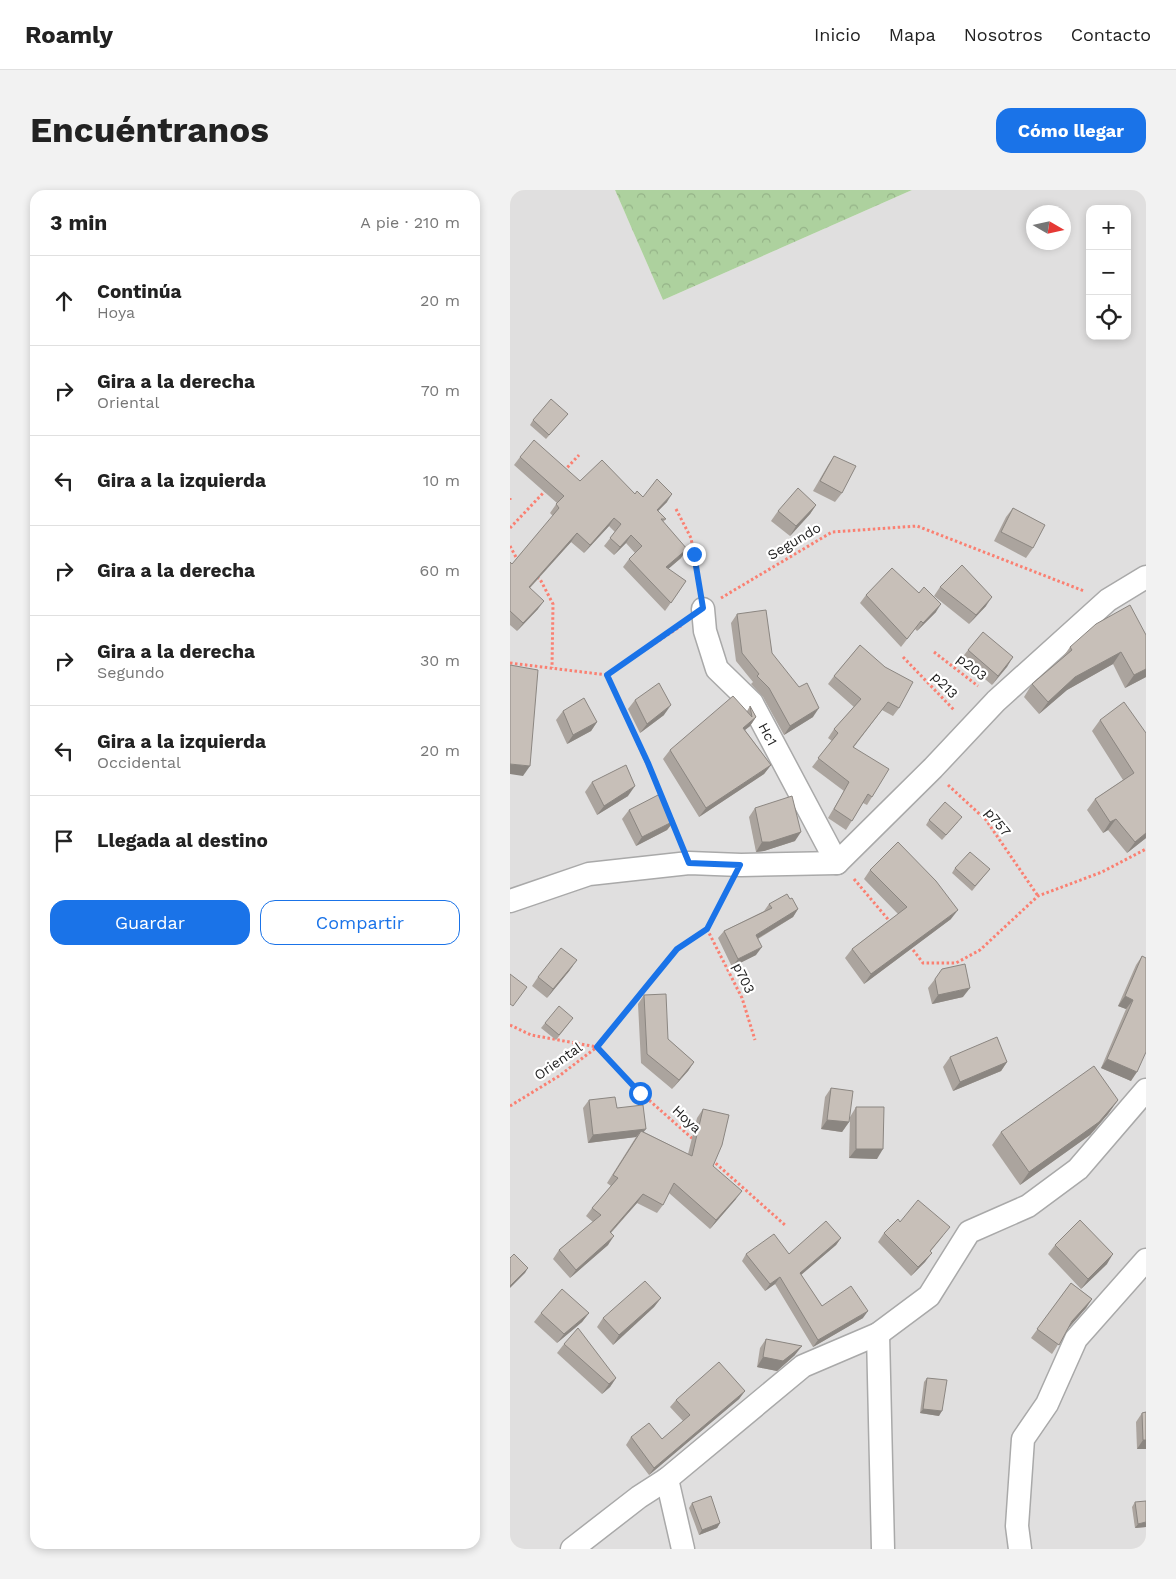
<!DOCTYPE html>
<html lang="es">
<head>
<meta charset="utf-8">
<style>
	body { margin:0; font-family:"Work Sans",sans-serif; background:#f2f2f2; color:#222 }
	.controls { position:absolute; right:15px; top:15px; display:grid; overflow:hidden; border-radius:10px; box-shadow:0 2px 8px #0003 }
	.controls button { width:45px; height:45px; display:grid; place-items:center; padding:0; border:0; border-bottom:1px solid #e0e0e0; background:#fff; color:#222; font:25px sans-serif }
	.compass { position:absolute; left:516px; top:15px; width:45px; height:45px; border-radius:50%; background:#fff; box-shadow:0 2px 8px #0003; rotate:99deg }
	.stop { position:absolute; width:15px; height:15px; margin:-11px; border:4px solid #1a73e8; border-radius:50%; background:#fff }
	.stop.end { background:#1a73e8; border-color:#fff; box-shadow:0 1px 5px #0008 }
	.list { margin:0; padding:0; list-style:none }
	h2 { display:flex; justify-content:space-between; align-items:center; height:65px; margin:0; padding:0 20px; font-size:21px }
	h2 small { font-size:16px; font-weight:400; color:#767676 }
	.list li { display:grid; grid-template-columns:32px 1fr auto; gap:15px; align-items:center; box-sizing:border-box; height:90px; padding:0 20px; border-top:1px solid #e0e0e0 }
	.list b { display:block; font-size:19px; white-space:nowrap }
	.list p { margin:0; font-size:16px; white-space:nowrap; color:#767676 }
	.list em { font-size:16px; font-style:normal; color:#767676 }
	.actions { display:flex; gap:10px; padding:15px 20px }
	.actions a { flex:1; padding:11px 0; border:1px solid #1a73e8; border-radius:15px; text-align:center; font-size:18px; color:#1a73e8 }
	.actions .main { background:#1a73e8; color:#fff }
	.icon { flex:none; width:28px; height:28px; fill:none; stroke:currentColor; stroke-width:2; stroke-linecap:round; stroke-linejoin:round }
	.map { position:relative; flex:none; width:636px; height:1359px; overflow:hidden; border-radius:15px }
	header { display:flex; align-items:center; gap:30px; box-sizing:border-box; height:70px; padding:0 25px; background:#fff; border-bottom:1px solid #e0e0e0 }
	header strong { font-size:24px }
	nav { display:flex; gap:28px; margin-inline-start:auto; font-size:18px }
	.intro { display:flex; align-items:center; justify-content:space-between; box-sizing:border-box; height:120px; padding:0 30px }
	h1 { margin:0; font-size:35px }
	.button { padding:12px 22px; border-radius:15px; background:#1a73e8; color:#fff; font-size:18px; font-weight:700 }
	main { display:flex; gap:30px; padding:0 30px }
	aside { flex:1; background:#fff; border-radius:15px; box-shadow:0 2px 8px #0003 }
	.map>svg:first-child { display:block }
</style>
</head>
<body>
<header>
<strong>Roamly</strong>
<nav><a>Inicio</a><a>Mapa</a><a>Nosotros</a><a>Contacto</a></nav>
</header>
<div class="intro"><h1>Encuéntranos</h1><a class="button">Cómo llegar</a></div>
<main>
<aside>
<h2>3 min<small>A pie · 210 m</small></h2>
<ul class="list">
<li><svg class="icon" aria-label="ahead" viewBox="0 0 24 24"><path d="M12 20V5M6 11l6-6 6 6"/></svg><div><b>Continúa</b><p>Hoya</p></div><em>20 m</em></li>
<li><svg class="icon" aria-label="right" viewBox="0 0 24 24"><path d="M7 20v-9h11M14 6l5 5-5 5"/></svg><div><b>Gira a la derecha</b><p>Oriental</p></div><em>70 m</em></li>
<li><svg class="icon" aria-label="left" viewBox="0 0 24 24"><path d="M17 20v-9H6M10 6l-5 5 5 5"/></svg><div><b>Gira a la izquierda</b></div><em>10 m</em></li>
<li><svg class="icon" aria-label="right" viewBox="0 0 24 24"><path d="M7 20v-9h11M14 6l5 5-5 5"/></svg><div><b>Gira a la derecha</b></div><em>60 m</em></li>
<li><svg class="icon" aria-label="right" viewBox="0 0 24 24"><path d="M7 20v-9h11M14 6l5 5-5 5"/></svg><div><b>Gira a la derecha</b><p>Segundo</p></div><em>30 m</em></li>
<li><svg class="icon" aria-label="left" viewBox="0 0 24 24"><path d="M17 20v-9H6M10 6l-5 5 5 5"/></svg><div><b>Gira a la izquierda</b><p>Occidental</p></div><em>20 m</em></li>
<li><svg class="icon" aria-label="arrive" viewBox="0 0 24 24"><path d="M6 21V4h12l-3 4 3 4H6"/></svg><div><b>Llegada al destino</b></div></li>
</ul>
<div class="actions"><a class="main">Guardar</a><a>Compartir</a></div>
</aside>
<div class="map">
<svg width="636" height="1359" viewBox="0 0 636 1359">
	<defs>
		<pattern id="forest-crowns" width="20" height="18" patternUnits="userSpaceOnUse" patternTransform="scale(1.25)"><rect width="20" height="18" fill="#add19e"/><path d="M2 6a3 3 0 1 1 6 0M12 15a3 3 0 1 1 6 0" fill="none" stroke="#95b388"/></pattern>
	</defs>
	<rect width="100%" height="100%" fill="#f2efe9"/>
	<path fill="#e0dfdf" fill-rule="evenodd" d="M0 0H105L153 110 402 0H636V1359H0ZM580 19H617V146H580ZM524 22H554V52H524Z"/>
	<path fill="url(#forest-crowns)" d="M105 0H402L153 110Z"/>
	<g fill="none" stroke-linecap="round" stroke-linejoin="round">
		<defs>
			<g id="minor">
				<path d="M193 419 195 441 207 479 242 513 327 673"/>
				<path d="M0 711 79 684 179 673 231 675 327 673 423 578 486 511 598 410 636 387"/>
				<path d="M368 1144 373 1359"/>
				<path d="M157 1289 173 1359"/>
				<path d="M62 1359 129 1307 157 1289 293 1176 368 1144 419 1106 459 1042 518 1016 568 979 636 900"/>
				<path d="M510 1359 507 1336 513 1249 537 1214 566 1149 636 1070"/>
			</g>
		</defs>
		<use href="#minor" stroke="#a9a9a9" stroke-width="25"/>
		<g stroke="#fa8072" stroke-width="3" stroke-dasharray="2.5 2.5" stroke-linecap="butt">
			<path d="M54 281 69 265"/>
			<path d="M0 308V310"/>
			<path d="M166 319 181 348 190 397"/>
			<path d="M0 338 36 300"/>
			<path d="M0 356 8 371"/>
			<path d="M27 387 30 389 43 414 42 478"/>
			<path d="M211 408 322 342 407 336 574 401"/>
			<path d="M424 462 468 496"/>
			<path d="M393 467 445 521"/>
			<path d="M0 473 97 485 171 436"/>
			<path d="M97 485 154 612"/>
			<path d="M438 595 476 630 528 706"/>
			<path d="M161 629 170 651"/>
			<path d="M344 689 382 734"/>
			<path d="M197 739 232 808 245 850"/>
			<path d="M400 756 413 773H446L470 760 528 706 592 682 636 659"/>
			<path d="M0 835 21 845 87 857 131 903 184 950"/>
			<path d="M0 916 49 886 87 857 167 759 197 739 219 697"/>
			<path d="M202 970 276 1036"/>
		</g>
		<use href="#minor" stroke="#fff" stroke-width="22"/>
	</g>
	<g fill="#aba49e">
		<path d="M58 224 36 249 20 235 23 230Z"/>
		<path d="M324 266 332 303 325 312 303 301 318 275Z"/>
		<path d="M10 267 70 291 125 304 133 307 157 312 148 321 156 329 153 332 171 368 158 379 176 391 155 421 113 377 119 369 125 363 116 353 104 365 94 356 105 342 99 336 74 363 61 352 20 398 28 419 7 441 0 435V372L2 374 43 326 40 323 47 313 4 275Z"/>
		<path d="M306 315 300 324 280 346 261 331 268 321Z"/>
		<path d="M503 318 523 358 516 368 484 351 496 327Z"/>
		<path d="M430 397 476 416 459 434 424 406Z"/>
		<path d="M356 405 426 422 407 441 405 439 391 457 350 413Z"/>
		<path d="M227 424 262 463 303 527 274 545 253 507 241 494 243 492 226 471 221 433Z"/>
		<path d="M636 445V487L615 498 603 474 557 500 529 524 514 507 522 494 553 467 560 457Z"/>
		<path d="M350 455 389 518 383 526 372 520 344 557 362 607 357 615 353 613 336 640 318 628 334 601 302 577 322 551 318 548 324 539 344 517 318 494 324 486Z"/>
		<path d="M458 460 503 467 482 495 451 469Z"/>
		<path d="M125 510 154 525 130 543 118 519Z"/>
		<path d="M240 516 246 527 240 536 235 540 261 575 254 584 189 627 153 569 160 560 237 521Z"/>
		<path d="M53 521 87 532 81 541 57 554 46 530Z"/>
		<path d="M590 530 636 543V648L617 663 598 640 593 643 577 620 585 609 613 590 582 541Z"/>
		<path d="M82 592 118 606 87 625 75 602Z"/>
		<path d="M245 618 285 651 254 661 246 662 239 627Z"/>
		<path d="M119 620 164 631 157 640 126 656 112 629Z"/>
		<path d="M419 630 448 632 432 650 416 635Z"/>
		<path d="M445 678 480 679 462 701 442 683Z"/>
		<path d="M360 680 441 729 354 794 335 768 342 759 388 724 354 689Z"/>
		<path d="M280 709 288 719 283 727 248 749 246 765 222 777 208 748 214 741 254 721 259 714Z"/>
		<path d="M632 766 621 891 591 878 616 819 608 816 626 775Z"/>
		<path d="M60 780 37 808 22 796 28 787Z"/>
		<path d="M425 789 453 807 422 814 418 798Z"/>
		<path d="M134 805 158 849 184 872 178 881 162 899 131 873 128 814Z"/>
		<path d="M63 828 46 850 31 838 35 833Z"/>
		<path d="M440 867 497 872 491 881 443 901 433 877Z"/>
		<path d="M321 898 339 932 332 942 311 939 315 907Z"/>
		<path d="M79 910 107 918 134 942 178 964 187 928 193 919 203 976 226 1009 200 1039 159 1003 153 1015 147 1023 127 1013 101 1043 98 1055 60 1088 43 1069 49 1060 83 1032 76 1026 82 1018 101 996 97 993 126 947 78 953 73 918Z"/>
		<path d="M608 910 598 924 580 945 510 995 482 955 491 942Z"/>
		<path d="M346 917 367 969 339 968 340 927Z"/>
		<path d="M390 1032 433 1046 420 1062 415 1072 401 1086 368 1052 374 1043Z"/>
		<path d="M331 1048 326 1055 291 1085 312 1116 353 1128 303 1157 265 1094 255 1101 232 1071 236 1064H279Z"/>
		<path d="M545 1055 597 1074 571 1099 538 1064Z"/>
		<path d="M561 1093 582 1109 576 1118 559 1137 542 1164 521 1148Z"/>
		<path d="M151 1108 144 1117 103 1155 87 1137 93 1128Z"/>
		<path d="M31 1123H79L72 1132 47 1153 24 1132Z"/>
		<path d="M256 1149 285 1165 267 1181 247 1177 250 1158Z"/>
		<path d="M54 1154 106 1188 100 1197 92 1204 47 1163Z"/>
		<path d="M417 1188 429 1226 410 1223 414 1192Z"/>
		<path d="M235 1201 229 1209 139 1285 116 1255 121 1247 152 1249 173 1231 160 1217 166 1210Z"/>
		<path d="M636 1222V1259H627L626 1232 632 1223Z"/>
		<path d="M625 1312 636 1337 625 1338 622 1317Z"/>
		<path d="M182 1313 210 1333 207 1338 189 1345 179 1318Z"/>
	</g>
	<g fill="#8b8681">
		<path d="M162 304 157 312 141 328 147 320Z"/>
		<path d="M306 315 300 324 280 346 286 336Z"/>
		<path d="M104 328 99 336 74 363 80 355Z"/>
		<path d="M67 343 61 352 13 405 19 397Z"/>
		<path d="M121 345 116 353 104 365 110 357Z"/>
		<path d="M177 359 171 368 150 386 156 377Z"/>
		<path d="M482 407 476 416 459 434 466 425Z"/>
		<path d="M34 411 28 419 7 441 13 433Z"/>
		<path d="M431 414 426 422 407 441 413 433Z"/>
		<path d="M611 462 603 474 557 500 529 524 538 512 565 487Z"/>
		<path d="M503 467 497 477 482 495 488 486Z"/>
		<path d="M636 479V487L615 498 624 485Z"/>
		<path d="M161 515 154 525 130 543 137 534Z"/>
		<path d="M309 518 303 527 274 545 280 536Z"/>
		<path d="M246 527 240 536 226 547 233 538Z"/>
		<path d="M87 532 81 541 57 554 63 545Z"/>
		<path d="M0 574 20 576 13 586 0 584Z"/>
		<path d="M261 575 254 584 189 627 196 618Z"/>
		<path d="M125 596 118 606 87 625 94 616Z"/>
		<path d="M606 629 598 640 593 643 600 632Z"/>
		<path d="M164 631 157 640 126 656 132 647Z"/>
		<path d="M291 642 285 651 254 661 246 662 252 652Z"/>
		<path d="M636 643V648L617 663 625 652Z"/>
		<path d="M288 719 283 727 240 753 246 745Z"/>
		<path d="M448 720 441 729 354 794 361 784Z"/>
		<path d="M252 757 246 765 222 777 228 769Z"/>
		<path d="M67 770 60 780 37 808 43 799Z"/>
		<path d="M460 798 453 807 422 814 428 805Z"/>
		<path d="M615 806 623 810 616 819 608 816Z"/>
		<path d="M597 869 627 882 621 891 591 878Z"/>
		<path d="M184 872 178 881 162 899 169 890Z"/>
		<path d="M497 872 491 881 443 901 450 892Z"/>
		<path d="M608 910 598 924 580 945 510 995 519 982Z"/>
		<path d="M317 930 339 932 332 942 311 939Z"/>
		<path d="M136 939 130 947 131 941 126 947 78 953 83 945Z"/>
		<path d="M346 959H373L367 969 339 968Z"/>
		<path d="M232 1001 226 1009 200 1039 206 1030Z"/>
		<path d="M133 1004 127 1013 94 1050 100 1042Z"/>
		<path d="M104 1046 98 1055 60 1088 66 1080Z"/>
		<path d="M331 1048 326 1055 285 1090 290 1083Z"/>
		<path d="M422 1063 415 1072 401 1086 408 1077Z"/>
		<path d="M603 1064 597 1074 571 1099 578 1089Z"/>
		<path d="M18 1078 15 1083 0 1098V1096Z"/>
		<path d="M270 1087 265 1094 255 1101 260 1094Z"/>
		<path d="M151 1108 144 1117 103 1155 109 1145Z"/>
		<path d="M582 1109 576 1118 556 1141 562 1131Z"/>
		<path d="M358 1121 353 1128 303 1157 308 1150Z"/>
		<path d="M79 1123 72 1132 47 1153 54 1144Z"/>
		<path d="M292 1156 285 1165 267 1181 247 1177 253 1167Z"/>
		<path d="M106 1188 100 1197 92 1204 99 1194Z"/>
		<path d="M235 1201 229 1209 139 1285 144 1278Z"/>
		<path d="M413 1219 432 1221 429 1226 410 1223Z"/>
		<path d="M633 1250H636V1259H627Z"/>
		<path d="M636 1332V1337L625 1338 628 1334Z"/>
		<path d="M210 1333 207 1338 189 1345 192 1340Z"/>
	</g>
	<g fill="#c7bfb8" stroke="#8b8681">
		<path d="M41 209 58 224 39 245 23 230Z"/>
		<path d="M24 250 70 291 92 270 125 304 127 301 133 307 147 289 162 304 147 320 156 329H151L177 359 156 377 176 391 161 413 119 369 132 356 121 345 110 357 100 348 111 334 104 328 80 355 67 343 19 397 34 411 13 433 0 421V372L2 374 49 318 46 314 54 306 10 267Z"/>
		<path d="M324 266 346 276 332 303 310 291Z"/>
		<path d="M288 298 306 315 286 336 268 321Z"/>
		<path d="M503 318 535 335 523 358 491 342Z"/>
		<path d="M452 375 482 407 466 425 430 397Z"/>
		<path d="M382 378 409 403 414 397 431 414 413 433 411 431 397 449 356 405Z"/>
		<path d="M620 415 636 445V479L624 485 611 462 565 487 538 512 522 494 562 460 560 457 586 434Z"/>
		<path d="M256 420 262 463 289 497 297 493 309 518 280 536 259 498 247 486 249 484 232 463 227 424Z"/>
		<path d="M473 442 503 467 488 486 458 460Z"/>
		<path d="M350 455 375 477 403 492 389 518 378 512 343 557 379 579 362 607 358 604 342 631 324 619 339 592 308 568 328 543 324 539 351 509 324 486Z"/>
		<path d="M0 475 28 480 20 576 0 574Z"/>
		<path d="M149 493 161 515 137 534 125 510Z"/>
		<path d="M223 506 242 527 240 516 246 527 233 538 261 575 196 618 160 560Z"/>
		<path d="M74 508 87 532 63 545 53 521Z"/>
		<path d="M614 512 636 543V643L625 652 606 629 600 632 585 609 624 583 590 530Z"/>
		<path d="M116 575 125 596 94 616 82 592Z"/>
		<path d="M150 604 164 631 132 647 119 620Z"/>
		<path d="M282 606 291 642 260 652H252L245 618Z"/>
		<path d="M435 612 452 627 436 645 419 630Z"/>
		<path d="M388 652 426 691 448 720 361 784 342 759 397 717 360 680Z"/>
		<path d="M460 662 480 679 465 696 445 678Z"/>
		<path d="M277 704 280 709 282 708 288 719 246 745 252 757 228 769 214 741 262 718 259 714Z"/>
		<path d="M51 758 67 770 43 799 28 787Z"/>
		<path d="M632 766 636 768V862L627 882 597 869 623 810 615 806Z"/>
		<path d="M455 774 460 798 428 805 425 789 432 779Z"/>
		<path d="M0 784 17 797 3 816 0 814Z"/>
		<path d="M156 804 158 849 184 872 169 890 137 864 134 805Z"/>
		<path d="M49 816 63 828 49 845 35 833Z"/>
		<path d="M487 847 497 872 450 892 440 867Z"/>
		<path d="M584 876 608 910 589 932 519 982 491 942Z"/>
		<path d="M321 898 343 901 339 932 317 930Z"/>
		<path d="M105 907 107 918 133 915 136 939 83 945 79 910Z"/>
		<path d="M346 917H374L373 959H346Z"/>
		<path d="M193 919 219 925 212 955 203 976 232 1001 206 1030 164 993 153 1015 133 1004 100 1042 104 1046 66 1080 49 1060 91 1025 82 1018 108 988 103 985 131 941 182 966Z"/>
		<path d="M408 1010 440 1037 420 1061 422 1063 408 1077 374 1043 388 1029 390 1032Z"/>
		<path d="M570 1030 603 1064 578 1089 545 1055Z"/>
		<path d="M316 1031 331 1048 290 1083 312 1116 341 1096 358 1121 308 1150 270 1087 260 1094 236 1064 264 1044 279 1064Z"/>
		<path d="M4 1064 18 1078 0 1096V1068Z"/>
		<path d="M135 1091 151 1108 109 1145 93 1128Z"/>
		<path d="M561 1093 582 1109 562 1131 549 1155 527 1139Z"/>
		<path d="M52 1099 79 1123 54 1144 31 1123Z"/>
		<path d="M68 1138 106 1188 99 1194 54 1154Z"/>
		<path d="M256 1149 292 1156 273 1171 253 1167Z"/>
		<path d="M209 1172 235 1201 144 1278 121 1247 139 1233 152 1249 180 1225 166 1210Z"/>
		<path d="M417 1188 437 1190 432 1221 413 1219Z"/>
		<path d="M636 1222V1250H633L632 1223Z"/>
		<path d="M201 1306 210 1333 192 1340 182 1313Z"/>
		<path d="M636 1311V1332L628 1334 625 1312Z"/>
	</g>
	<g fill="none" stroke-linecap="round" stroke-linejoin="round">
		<path stroke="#1a73e8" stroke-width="6" d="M130 903 87 857 167 759 197 739 230 675 179 673 138 573 97 485 193 418 184 364"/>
	</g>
	<g text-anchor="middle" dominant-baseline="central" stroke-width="4.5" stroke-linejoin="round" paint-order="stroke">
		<g font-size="14" fill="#222" stroke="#fff">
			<text transform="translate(284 351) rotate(-31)">Segundo</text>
			<text transform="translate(462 477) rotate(38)">p203</text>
			<text transform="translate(435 495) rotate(46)">p213</text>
			<text transform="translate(258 544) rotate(62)">Hc1</text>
			<text transform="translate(488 632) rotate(51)">p757</text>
			<text transform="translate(234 788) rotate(64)">p703</text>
			<text transform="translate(48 871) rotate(-35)">Oriental</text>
			<text transform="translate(177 929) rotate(43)">Hoya</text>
		</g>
	</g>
</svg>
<div class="controls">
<button>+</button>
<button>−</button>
<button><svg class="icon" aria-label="locate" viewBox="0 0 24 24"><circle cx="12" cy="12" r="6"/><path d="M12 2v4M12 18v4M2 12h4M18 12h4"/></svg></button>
</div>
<svg class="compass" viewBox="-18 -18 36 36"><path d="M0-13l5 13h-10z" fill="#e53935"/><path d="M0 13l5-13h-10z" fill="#767676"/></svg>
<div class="stop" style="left:130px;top:903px"></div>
<div class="stop end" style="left:184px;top:364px"></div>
</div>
</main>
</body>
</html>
